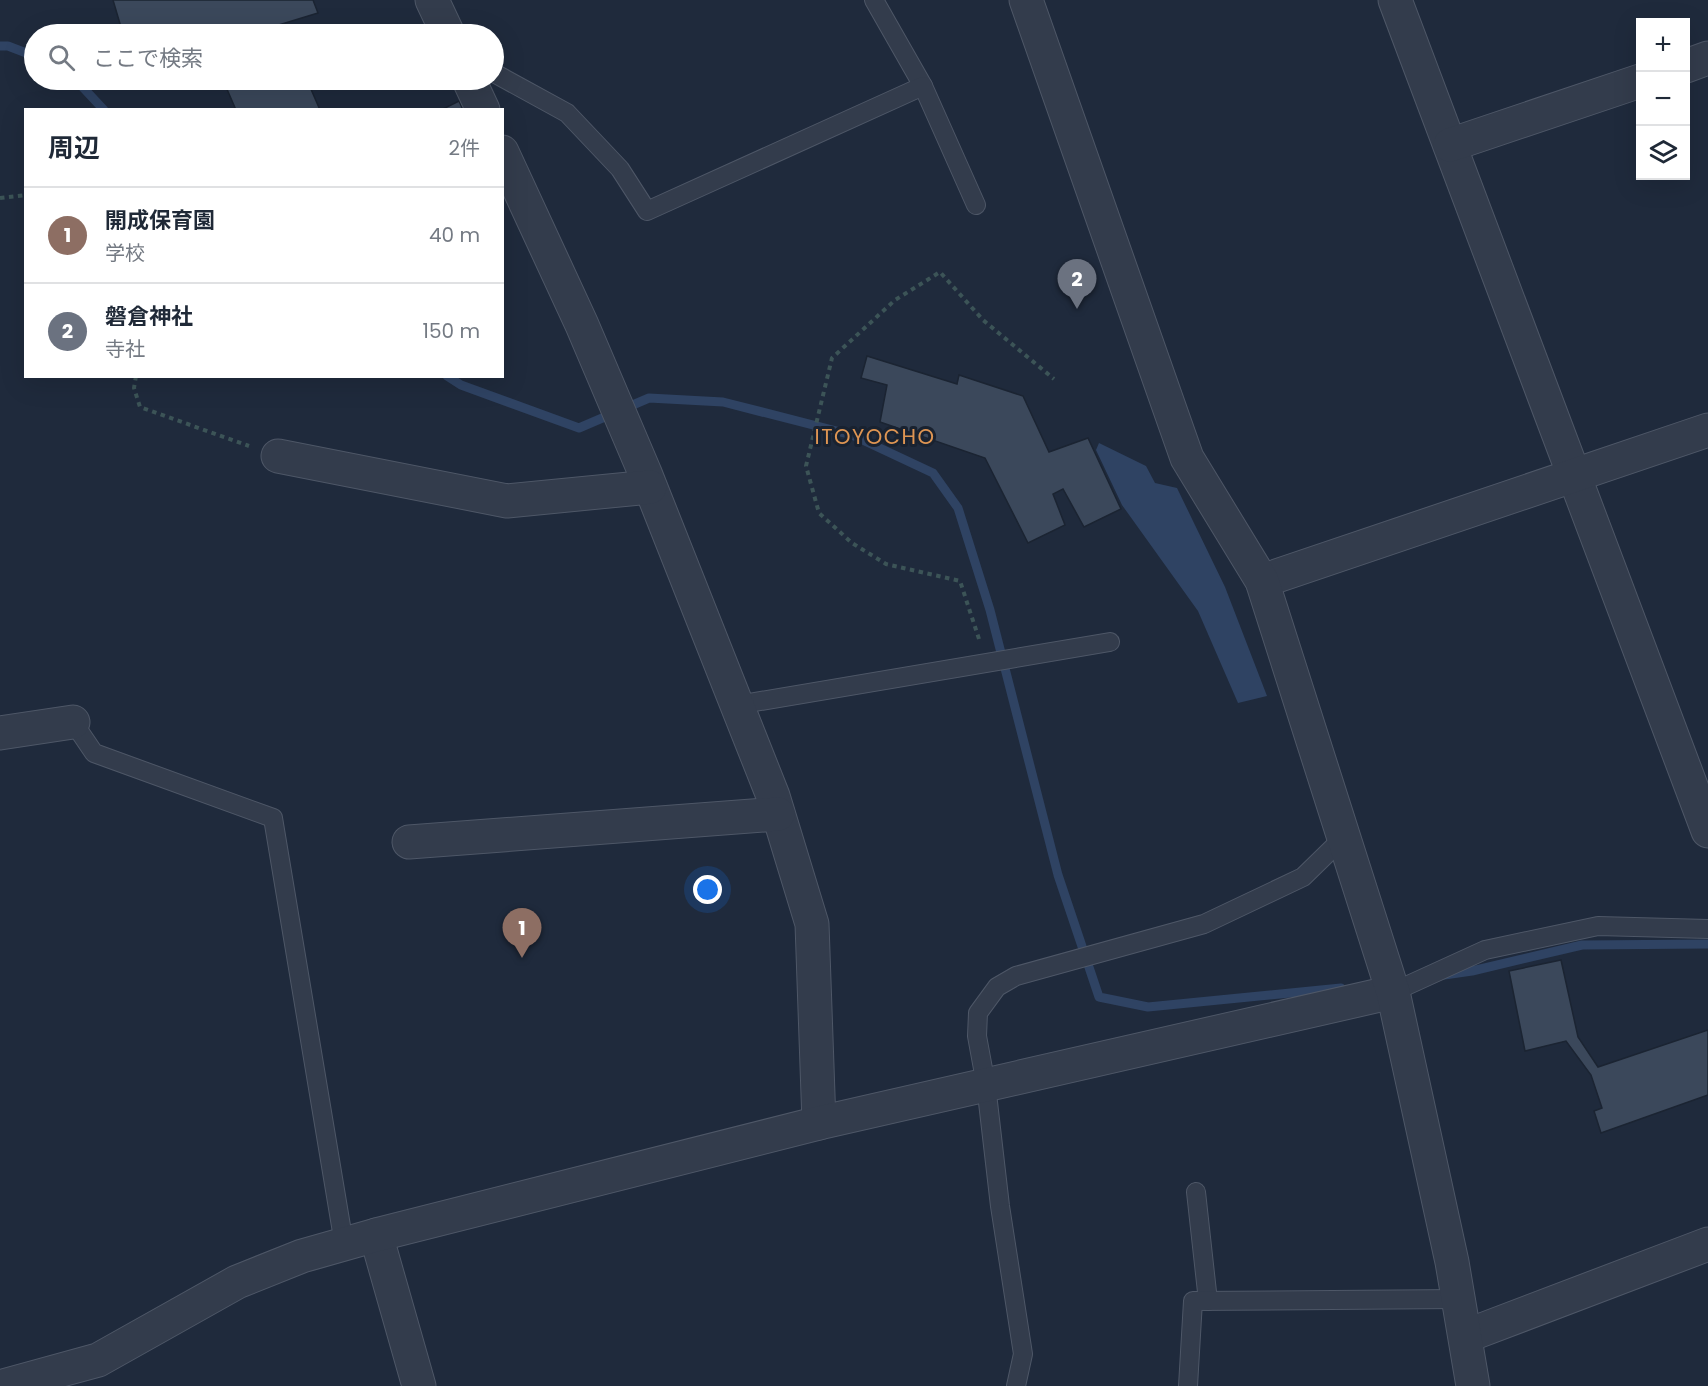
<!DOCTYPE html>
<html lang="ja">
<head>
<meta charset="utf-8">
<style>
	body { margin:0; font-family:Poppins,"Noto Sans JP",sans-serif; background:#f6f6f7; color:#1f2937 }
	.controls { position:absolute; right:18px; top:18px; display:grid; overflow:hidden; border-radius:0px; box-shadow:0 6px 24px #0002 }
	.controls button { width:54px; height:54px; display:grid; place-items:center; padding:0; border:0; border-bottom:2px solid #e0e1e3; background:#fff; color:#1f2937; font:30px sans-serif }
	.you { position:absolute; left:708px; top:890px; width:21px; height:21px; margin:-15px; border:4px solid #fff; border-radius:50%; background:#1a73e8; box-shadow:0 0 0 9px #1a73e833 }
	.badge { display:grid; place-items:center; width:39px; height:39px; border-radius:50%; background:#496391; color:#fff; font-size:20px; font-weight:700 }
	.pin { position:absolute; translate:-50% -50px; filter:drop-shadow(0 2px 3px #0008) }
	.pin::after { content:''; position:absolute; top:32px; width:21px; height:18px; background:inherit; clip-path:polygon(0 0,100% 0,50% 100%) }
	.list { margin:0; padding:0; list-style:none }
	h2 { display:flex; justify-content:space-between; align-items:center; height:78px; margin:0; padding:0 24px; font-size:26px }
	h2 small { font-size:20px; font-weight:400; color:#747a83 }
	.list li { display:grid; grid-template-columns:39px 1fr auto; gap:18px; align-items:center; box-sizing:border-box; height:96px; padding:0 24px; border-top:2px solid #e0e1e3 }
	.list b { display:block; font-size:22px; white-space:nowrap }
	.list p { margin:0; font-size:20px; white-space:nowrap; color:#747a83 }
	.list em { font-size:20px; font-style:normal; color:#747a83 }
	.icon { flex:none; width:33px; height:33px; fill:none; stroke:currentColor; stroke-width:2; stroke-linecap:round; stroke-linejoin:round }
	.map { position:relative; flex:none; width:1708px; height:1386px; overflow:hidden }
	.search { position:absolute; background:#fff; box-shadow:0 6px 24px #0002; left:24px; top:24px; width:480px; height:66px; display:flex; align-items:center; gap:15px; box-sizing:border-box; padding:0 21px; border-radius:33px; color:#747a83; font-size:22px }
	.panel { position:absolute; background:#fff; box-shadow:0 6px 24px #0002; left:24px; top:108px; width:480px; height:270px; border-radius:0px }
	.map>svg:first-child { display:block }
</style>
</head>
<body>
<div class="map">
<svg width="1708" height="1386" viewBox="0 0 1708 1386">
	<rect width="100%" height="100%" fill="#1f2a3c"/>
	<path fill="#2f4363" d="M1099 443 1146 466 1155 483 1177 488 1225 587 1267 696 1238 703 1198 611 1122 505 1096 450Z"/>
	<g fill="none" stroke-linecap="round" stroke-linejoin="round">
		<g stroke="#2f4363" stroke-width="9">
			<path d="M0 46H8L34 56"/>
			<path d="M76 80 104 110"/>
			<path d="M447 376 461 385 579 428 649 398 723 402 852 435 933 473 958 508 990 610 1058 875 1099 997 1148 1007 1341 988"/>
			<path d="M1444 975 1472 971 1582 945 1708 944"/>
		</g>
	</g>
	<g fill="#3b485b" stroke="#1b2432" stroke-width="1.5">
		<path d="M113 0H313L318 13 249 34H123Z"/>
		<path d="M223 80H307L320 110H236Z"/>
		<path d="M459 101 463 110H441Z"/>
		<path d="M867 356 957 384 959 375 1023 396 1049 452 1088 438 1121 509 1084 527 1063 489 1053 494 1065 525 1028 543 985 458 880 422 887 385 861 378Z"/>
		<path d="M1561 960 1578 1037 1598 1067 1708 1030V1095L1601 1133 1594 1111 1602 1108 1591 1075 1566 1041 1525 1051 1509 971Z"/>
	</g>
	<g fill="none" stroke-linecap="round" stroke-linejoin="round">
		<defs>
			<g id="service">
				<path d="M874 0 923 86"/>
				<path d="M494 73 567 113 620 169 647 211 923 86 976 205"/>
				<path d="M737 705 1110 642"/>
				<path d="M73 722 94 753 273 818 344 1244"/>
				<path d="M1393 992 1485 950 1598 926 1708 929"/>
				<path d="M1196 1192 1208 1301"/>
				<path d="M1016 1386 1023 1354 1000 1206 986 1085 977 1036 978 1013 997 987 1016 976 1204 924 1303 877 1344 837"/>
				<path d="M1188 1386 1193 1301 1459 1299"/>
			</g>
			<g id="minor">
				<path d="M432 0 448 34"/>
				<path d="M1395 0 1708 831"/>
				<path d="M1686 66 1708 58"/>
				<path d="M469 80 483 110"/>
				<path d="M1450 145 1640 81"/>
				<path d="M502 152 582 325 645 473 773 796 812 924 819 1123"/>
				<path d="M278 456 507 501 650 487"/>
				<path d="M1262 581 1708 430"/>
				<path d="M0 733 73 722"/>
				<path d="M376 1235 419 1386"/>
				<path d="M1466 1336 1708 1244"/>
				<path d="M3 1386 98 1360 237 1282 302 1256 376 1235 819 1123 1393 992"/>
			</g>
			<g id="tertiary">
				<path d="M1026 0 1187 458 1262 581 1393 992 1452 1262 1473 1386"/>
				<path d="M409 842 778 814"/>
			</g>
		</defs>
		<use href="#service" stroke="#4e5767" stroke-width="20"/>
		<use href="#minor" stroke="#4e5767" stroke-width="35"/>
		<use href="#tertiary" stroke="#4e5767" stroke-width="35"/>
		<g stroke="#3c5457" stroke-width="4" stroke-dasharray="4.5 4.5" stroke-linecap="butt">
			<path d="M0 198 26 195"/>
			<path d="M136 376 134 388 140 407 249 446"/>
			<path d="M979 639 960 581 886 564 852 543 819 513 806 466 832 358 895 300 940 272 983 320 1054 379"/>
		</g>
		<use href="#service" stroke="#333c4c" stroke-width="18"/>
		<use href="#minor" stroke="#333c4c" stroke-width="33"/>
		<use href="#tertiary" stroke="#333c4c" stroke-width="33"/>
	</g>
	<g text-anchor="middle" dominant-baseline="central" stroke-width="6" stroke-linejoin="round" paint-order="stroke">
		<g font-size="21" letter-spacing="1.5" fill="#de9553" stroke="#192230">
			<text x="875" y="436">ITOYOCHO</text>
		</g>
	</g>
</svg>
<div class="controls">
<button>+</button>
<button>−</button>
<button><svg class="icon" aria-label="layers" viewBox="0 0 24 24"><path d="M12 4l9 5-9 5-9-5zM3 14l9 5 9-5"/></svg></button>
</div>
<div class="you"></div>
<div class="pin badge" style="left:522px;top:958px;background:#8d6e63">1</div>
<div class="pin badge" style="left:1077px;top:309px;background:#6b7280">2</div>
<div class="search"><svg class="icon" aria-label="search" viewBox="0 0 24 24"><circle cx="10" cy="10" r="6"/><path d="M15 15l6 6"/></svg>ここで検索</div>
<section class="panel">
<h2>周辺<small>2件</small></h2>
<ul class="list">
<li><span class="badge" style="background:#8d6e63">1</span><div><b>開成保育園</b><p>学校</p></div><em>40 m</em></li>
<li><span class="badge" style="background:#6b7280">2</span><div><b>磐倉神社</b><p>寺社</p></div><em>150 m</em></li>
</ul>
</section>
</div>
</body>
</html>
